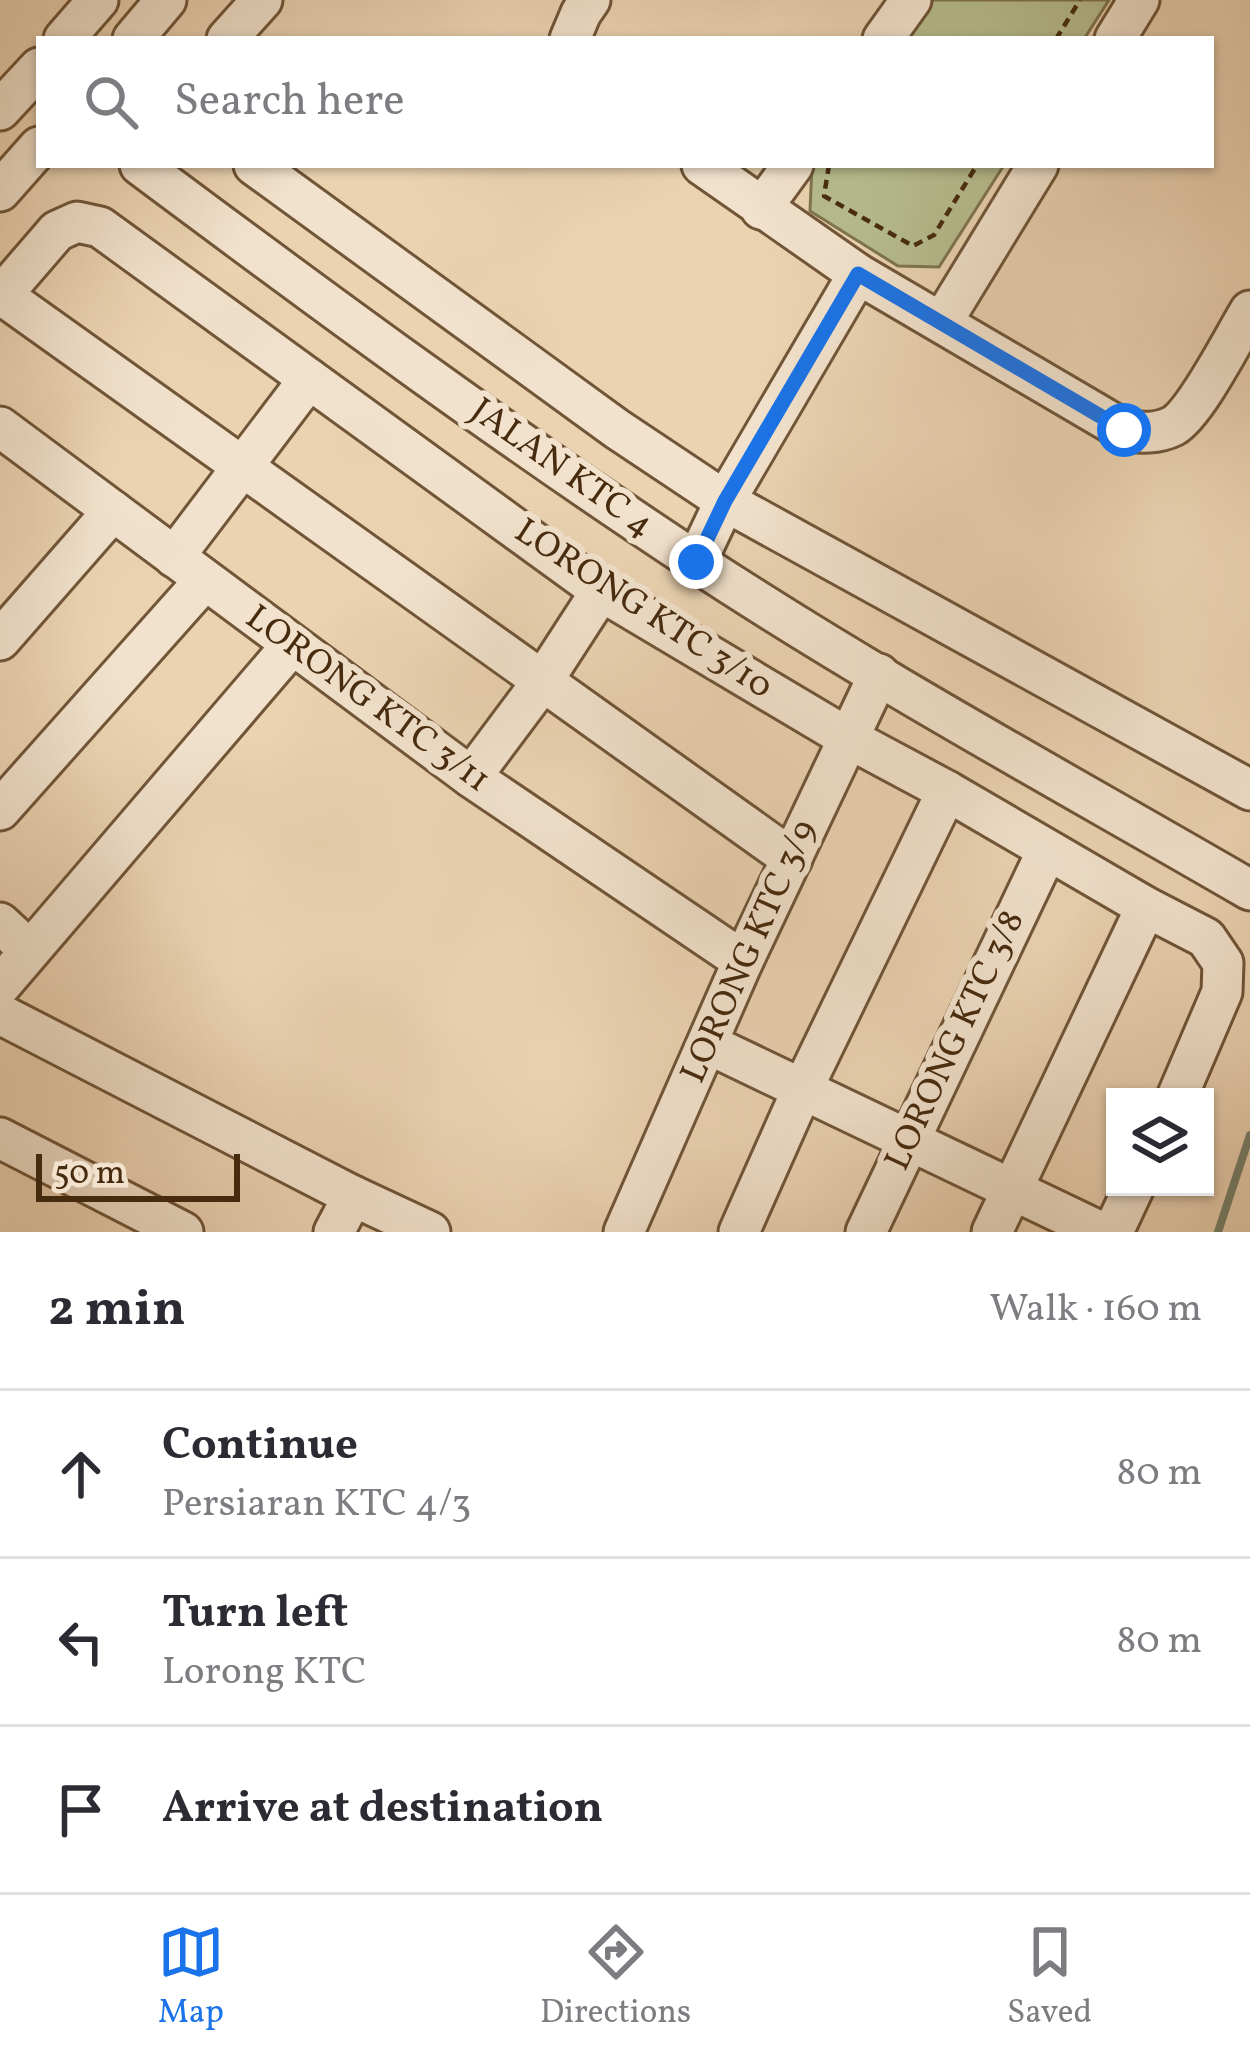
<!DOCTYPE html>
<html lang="en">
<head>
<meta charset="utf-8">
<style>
	body { margin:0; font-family:Vollkorn,serif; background:#f2f2f3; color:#2b2b33 }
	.controls { position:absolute; right:36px; bottom:36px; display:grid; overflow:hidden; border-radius:0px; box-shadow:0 3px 9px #0004 }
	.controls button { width:108px; height:108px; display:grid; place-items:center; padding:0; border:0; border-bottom:3px solid #e1e1e2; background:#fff; color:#2b2b33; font:60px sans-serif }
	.scale { position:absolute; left:36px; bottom:30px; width:204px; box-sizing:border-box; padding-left:12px; border:6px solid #472b0e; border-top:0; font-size:33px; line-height:42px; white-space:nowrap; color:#472b0e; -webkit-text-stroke:9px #f2e2cd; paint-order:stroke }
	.stop { position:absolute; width:36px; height:36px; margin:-27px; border:9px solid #1a73e8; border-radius:50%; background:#fff }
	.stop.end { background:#1a73e8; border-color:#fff; box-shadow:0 3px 12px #0008 }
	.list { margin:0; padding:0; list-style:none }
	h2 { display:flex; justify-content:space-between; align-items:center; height:156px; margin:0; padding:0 48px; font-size:51px }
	h2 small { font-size:39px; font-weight:400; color:#7c7c81 }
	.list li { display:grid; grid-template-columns:78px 1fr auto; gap:36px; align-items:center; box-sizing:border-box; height:168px; padding:0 48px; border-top:3px solid #e1e1e2 }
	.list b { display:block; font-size:45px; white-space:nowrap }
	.list p { margin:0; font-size:39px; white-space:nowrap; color:#7c7c81 }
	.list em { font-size:39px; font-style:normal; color:#7c7c81 }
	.icon { flex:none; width:66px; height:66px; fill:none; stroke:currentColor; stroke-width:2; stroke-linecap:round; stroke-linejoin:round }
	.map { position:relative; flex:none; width:1250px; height:1232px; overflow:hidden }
	.search { position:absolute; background:#fff; box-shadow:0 3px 9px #0004; left:36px; right:36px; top:36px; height:132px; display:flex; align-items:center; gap:30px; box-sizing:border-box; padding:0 42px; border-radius:0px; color:#7c7c81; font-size:45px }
	.sheet { height:660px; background:#fff }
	nav { display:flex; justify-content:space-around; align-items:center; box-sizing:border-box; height:168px; border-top:3px solid #e1e1e2; background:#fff; font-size:33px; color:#7c7c81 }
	nav a { display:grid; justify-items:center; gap:6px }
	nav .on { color:#1a73e8 }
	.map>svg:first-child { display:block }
</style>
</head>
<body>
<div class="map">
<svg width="1250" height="1232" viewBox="0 0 1250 1232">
	<rect width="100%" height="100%" fill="#ebd3b2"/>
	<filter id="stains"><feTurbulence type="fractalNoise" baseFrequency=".00167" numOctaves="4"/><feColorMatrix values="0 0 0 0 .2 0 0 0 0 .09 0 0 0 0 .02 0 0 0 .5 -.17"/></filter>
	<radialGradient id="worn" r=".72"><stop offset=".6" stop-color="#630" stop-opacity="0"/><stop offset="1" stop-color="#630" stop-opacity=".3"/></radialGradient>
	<g fill="#b6bc8d" stroke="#7e744e" stroke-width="3">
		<path d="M929 0H1109L1084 39H902Z"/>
		<path d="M812 165H1004L939 267 898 266 810 211Z"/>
	</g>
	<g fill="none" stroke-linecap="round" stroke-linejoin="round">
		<path stroke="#78806c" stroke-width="8" d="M1218 1232 1250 1135"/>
		<defs>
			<g id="minor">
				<path d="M64 39 98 0"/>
				<path d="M133 39 166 0"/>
				<path d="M227 39 262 0"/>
				<path d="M570 39 581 13 590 0"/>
				<path d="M883 39 911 0"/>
				<path d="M1115 39 1139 0"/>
				<path d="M0 110 39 68"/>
				<path d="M140 165C322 301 505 436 695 561 874 679 1064 782 1250 890"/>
				<path d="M254 165 617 429 725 501 1250 790"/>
				<path d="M702 165 858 274 1124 430C1141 433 1157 434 1173 426 1196 413 1234 337 1250 311"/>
				<path d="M0 191 39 147"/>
				<path d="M761 209 793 165"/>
				<path d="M2 295 792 859"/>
				<path d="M0 297 57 231 77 222 100 227 601 591 848 738 947 791 1146 907 1206 938 1223 963 1222 992 1177 1097"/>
				<path d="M942 322 1038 165"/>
				<path d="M0 427 471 777 743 961"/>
				<path d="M174 557 309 379"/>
				<path d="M696 562 725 501 858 274"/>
				<path d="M0 640 113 511"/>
				<path d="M471 777 542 682 601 591"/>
				<path d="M0 810 204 581"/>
				<path d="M0 923 29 950"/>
				<path d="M0 986 292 645"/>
				<path d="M0 1014 353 1196 430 1232"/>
				<path d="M708 1044 1101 1232"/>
				<path d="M0 1138 183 1232"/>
				<path d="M334 1232 353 1196"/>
				<path d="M624 1232 743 961 879 674"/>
				<path d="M739 1232 803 1088 947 791"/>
				<path d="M866 1232 1047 851"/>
				<path d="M992 1232 1146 907"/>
				<path d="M1113 1232 1134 1187"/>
			</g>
		</defs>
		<use href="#minor" stroke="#705537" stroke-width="45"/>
		<g stroke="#472b0e" stroke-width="4.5" stroke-dasharray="9 6" stroke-linecap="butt">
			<path d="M1056 39 1080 0"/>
			<path d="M829 165 824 196 913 246 934 235 977 165"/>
		</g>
		<use href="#minor" stroke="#f2e2cd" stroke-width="39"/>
	</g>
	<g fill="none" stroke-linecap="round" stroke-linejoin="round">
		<path stroke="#1a73e8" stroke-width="15" d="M696 562 725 501 858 274 1124 430"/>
	</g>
	<g text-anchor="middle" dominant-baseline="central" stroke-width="12" stroke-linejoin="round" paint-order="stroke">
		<g font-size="36" fill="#472b0e" stroke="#f2e2cd">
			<text transform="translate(561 469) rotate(35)">JALAN KTC 4</text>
			<text transform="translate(643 610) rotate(33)">LORONG KTC 3/10</text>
			<text transform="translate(367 700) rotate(36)">LORONG KTC 3/11</text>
			<text transform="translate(750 952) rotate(-66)">LORONG KTC 3/9</text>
			<text transform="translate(956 1041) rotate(-65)">LORONG KTC 3/8</text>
		</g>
	</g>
	<rect width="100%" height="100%" filter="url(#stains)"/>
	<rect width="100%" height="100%" fill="url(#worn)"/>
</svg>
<div class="controls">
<button><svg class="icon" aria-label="layers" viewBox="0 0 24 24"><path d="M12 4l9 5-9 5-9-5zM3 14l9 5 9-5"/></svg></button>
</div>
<div class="scale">50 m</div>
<div class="stop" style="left:1124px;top:430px"></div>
<div class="stop end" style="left:696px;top:562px"></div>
<div class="search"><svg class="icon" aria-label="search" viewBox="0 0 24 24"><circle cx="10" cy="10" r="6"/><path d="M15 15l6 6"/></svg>Search here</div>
</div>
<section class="sheet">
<h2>2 min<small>Walk · 160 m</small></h2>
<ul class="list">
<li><svg class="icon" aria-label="ahead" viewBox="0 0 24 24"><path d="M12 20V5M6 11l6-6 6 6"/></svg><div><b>Continue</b><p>Persiaran KTC 4/3</p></div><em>80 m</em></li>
<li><svg class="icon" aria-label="left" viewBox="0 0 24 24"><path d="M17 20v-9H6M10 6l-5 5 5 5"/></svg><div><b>Turn left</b><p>Lorong KTC</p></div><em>80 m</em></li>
<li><svg class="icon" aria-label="arrive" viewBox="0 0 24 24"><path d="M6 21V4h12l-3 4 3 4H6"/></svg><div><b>Arrive at destination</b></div></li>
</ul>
</section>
<nav>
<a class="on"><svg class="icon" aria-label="map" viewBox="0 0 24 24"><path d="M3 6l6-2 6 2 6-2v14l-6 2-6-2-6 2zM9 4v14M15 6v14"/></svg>Map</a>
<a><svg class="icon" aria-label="directions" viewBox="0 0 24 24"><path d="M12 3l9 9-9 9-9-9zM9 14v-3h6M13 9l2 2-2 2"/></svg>Directions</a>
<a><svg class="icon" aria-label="saved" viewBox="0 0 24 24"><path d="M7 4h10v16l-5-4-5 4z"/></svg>Saved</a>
</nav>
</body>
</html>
